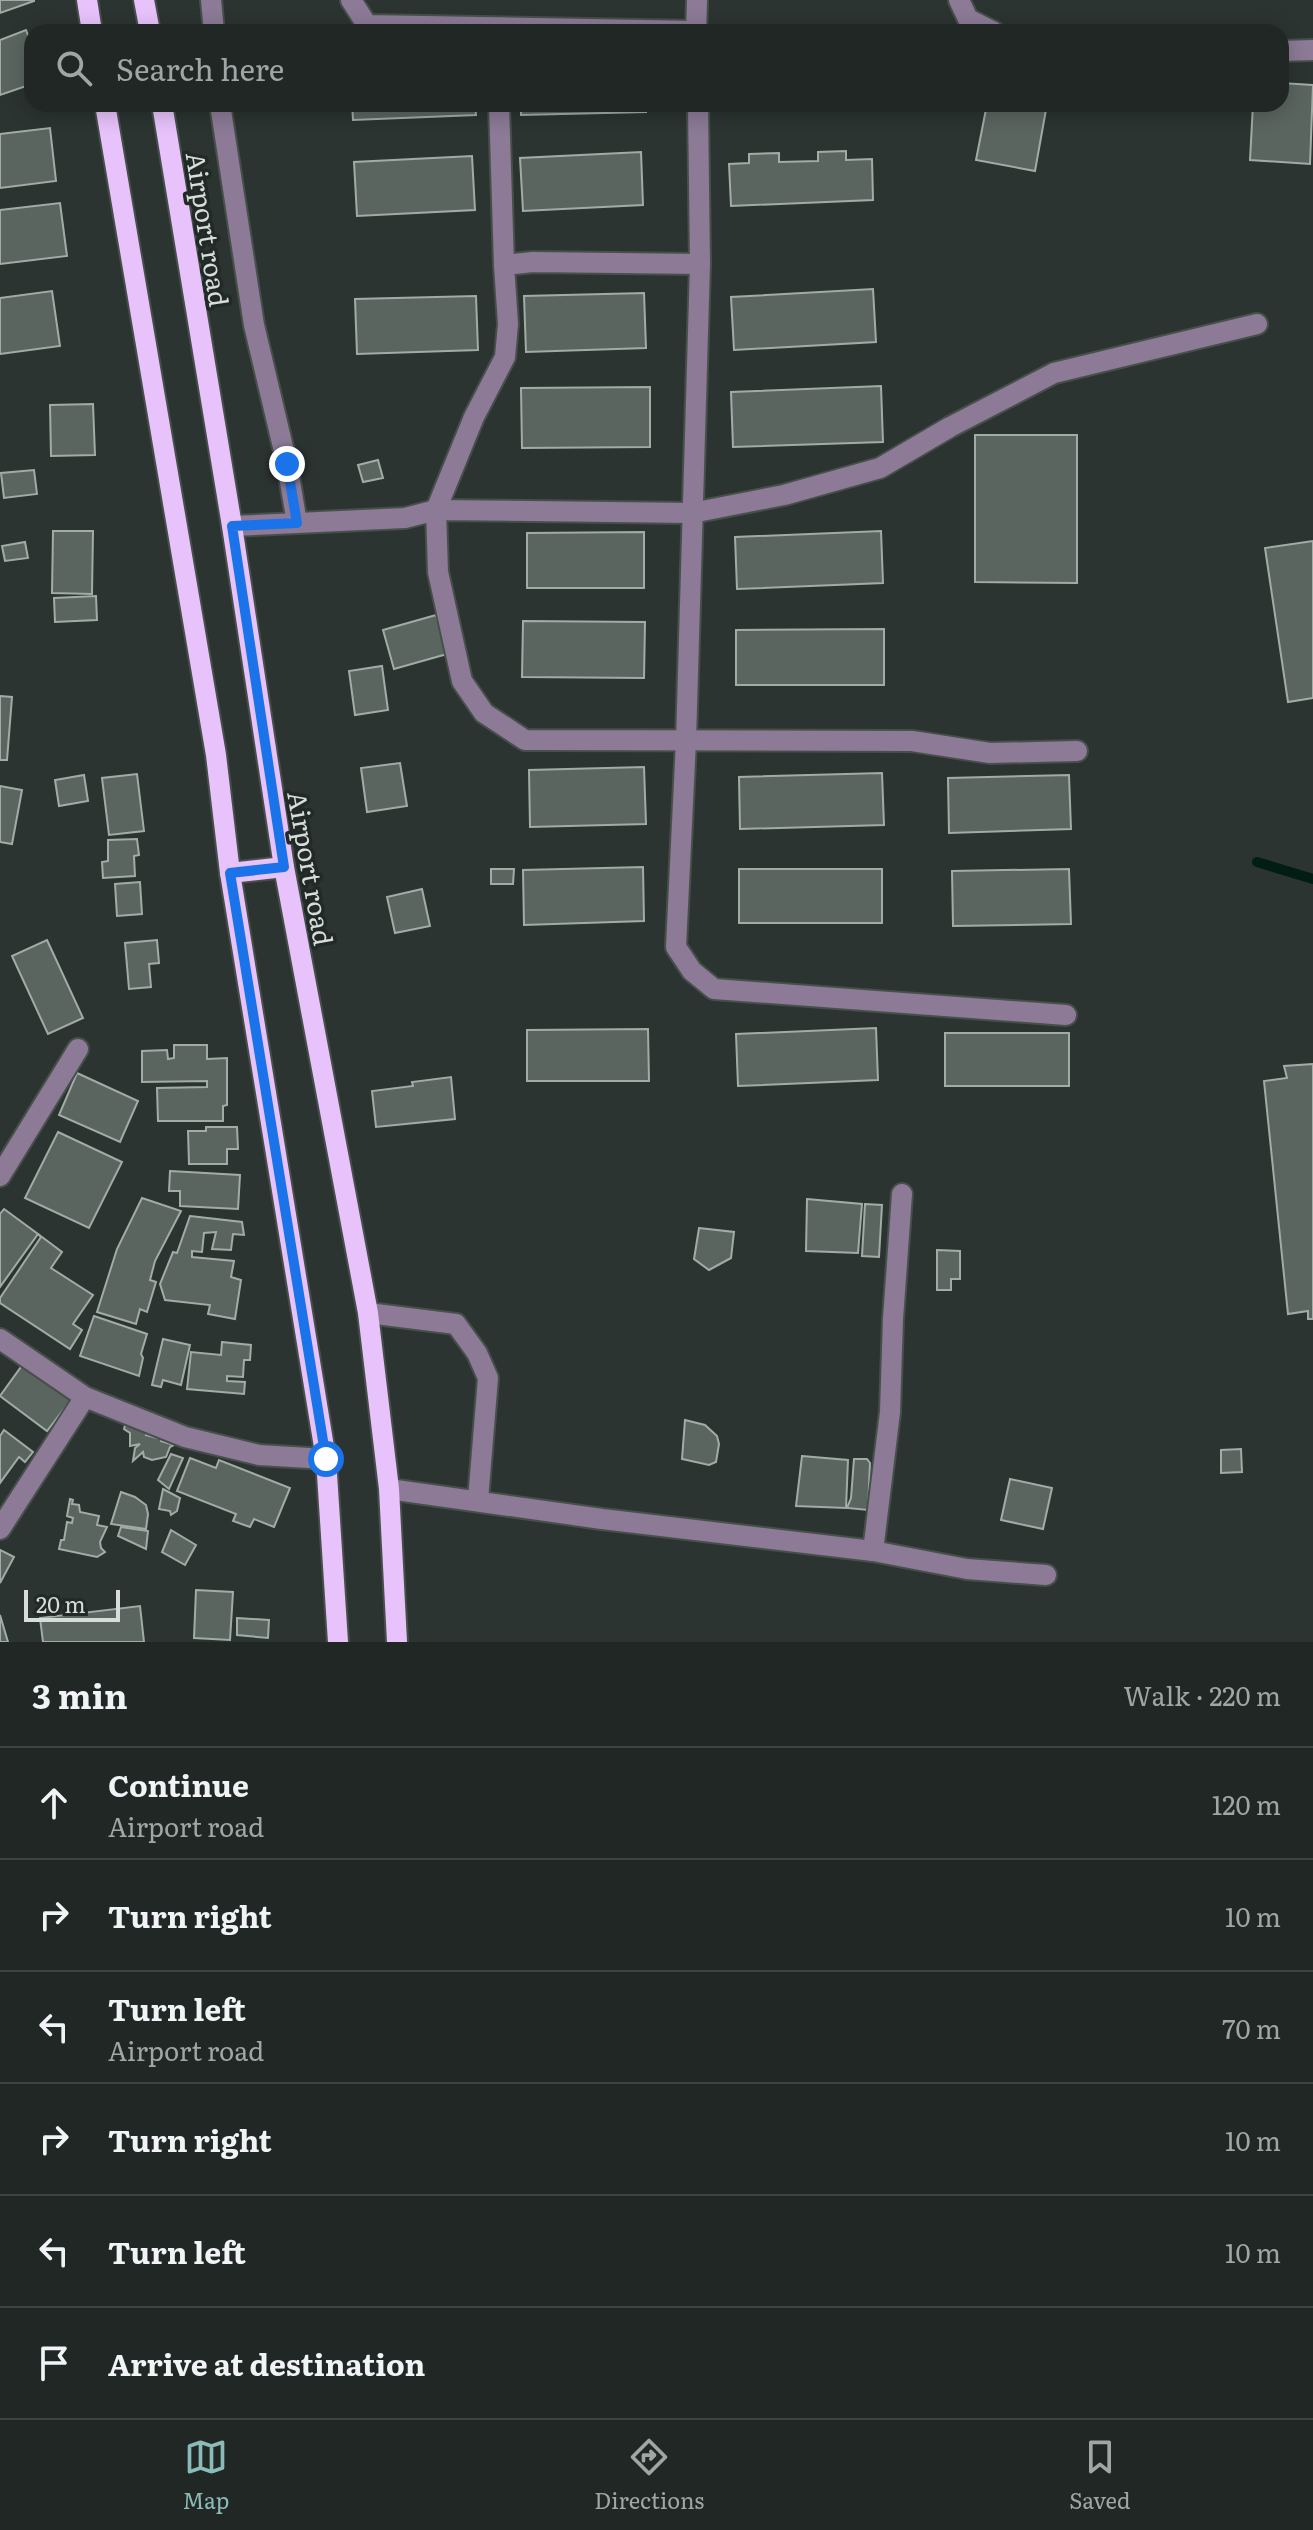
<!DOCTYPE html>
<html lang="en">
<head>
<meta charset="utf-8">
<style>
	body { margin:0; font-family:Literata,serif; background:#282f2c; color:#f1f3f6 }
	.scale { position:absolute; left:24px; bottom:20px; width:96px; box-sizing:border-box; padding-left:8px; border:4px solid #d7ddda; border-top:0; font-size:22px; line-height:28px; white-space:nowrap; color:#d7ddda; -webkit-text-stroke:6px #212a26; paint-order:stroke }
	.stop { position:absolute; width:24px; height:24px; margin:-18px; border:6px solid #1a73e8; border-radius:50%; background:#fff }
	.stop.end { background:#1a73e8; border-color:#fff; box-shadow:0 2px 8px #0008 }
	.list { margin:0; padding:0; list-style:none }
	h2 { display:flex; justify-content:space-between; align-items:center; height:104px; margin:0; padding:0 32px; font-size:34px }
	h2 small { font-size:26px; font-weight:400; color:#a2a5a6 }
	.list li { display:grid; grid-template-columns:52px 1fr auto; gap:24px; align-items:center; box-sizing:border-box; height:112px; padding:0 32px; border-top:2px solid #3d4441 }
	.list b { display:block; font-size:30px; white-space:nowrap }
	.list p { margin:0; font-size:26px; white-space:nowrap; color:#a2a5a6 }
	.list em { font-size:26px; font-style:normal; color:#a2a5a6 }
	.icon { flex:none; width:44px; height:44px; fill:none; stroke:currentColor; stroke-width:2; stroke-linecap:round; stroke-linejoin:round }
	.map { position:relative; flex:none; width:1313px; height:1642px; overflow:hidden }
	.search { position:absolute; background:#202724; box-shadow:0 4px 20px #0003; left:24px; right:24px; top:24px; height:88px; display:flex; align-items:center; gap:20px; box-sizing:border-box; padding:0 28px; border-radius:24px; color:#a2a5a6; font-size:30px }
	.sheet { height:776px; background:#202724 }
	nav { display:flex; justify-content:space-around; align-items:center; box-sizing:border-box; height:112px; border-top:2px solid #3d4441; background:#202724; font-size:22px; color:#a2a5a6 }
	nav a { display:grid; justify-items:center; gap:4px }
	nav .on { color:#8bbbb9 }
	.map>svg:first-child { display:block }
</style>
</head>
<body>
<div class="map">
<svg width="1313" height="1642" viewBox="0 0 1313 1642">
	<rect width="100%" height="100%" fill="#2b3430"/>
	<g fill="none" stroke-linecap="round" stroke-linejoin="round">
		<path stroke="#011d14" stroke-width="10" d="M1257 862 1313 879"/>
	</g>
	<g fill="#5b6560" stroke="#a1aca7" stroke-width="2">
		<path d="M0 0H34V1L0 13Z"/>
		<path d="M26 30 32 46V84L0 95V40Z"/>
		<path d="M1281 83 1313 85 1310 164 1250 160 1253 104H1281Z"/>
		<path d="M352 104H475L476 115 353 120Z"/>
		<path d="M521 104H645L646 112 521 115Z"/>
		<path d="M722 104H837L722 109Z"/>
		<path d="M987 104H1047L1035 171 976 160Z"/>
		<path d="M50 128 56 181 0 188V134Z"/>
		<path d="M846 151V160L872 159 873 200 731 206 729 164 749 163V154L779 153V162L818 161V152Z"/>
		<path d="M641 152 643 205 523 211 520 158Z"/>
		<path d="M472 156 475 210 357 216 354 162Z"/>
		<path d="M60 203 67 256 0 264V210Z"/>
		<path d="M873 289 876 342 734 350 731 297Z"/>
		<path d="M52 291 60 346 0 354V298Z"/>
		<path d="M644 293 646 348 526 352 524 296Z"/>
		<path d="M476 296 478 350 357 354 355 299Z"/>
		<path d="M881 386 883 442 733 447 731 392Z"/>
		<path d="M650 387V447L522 448 521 388Z"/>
		<path d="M93 404 95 455 51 456 50 405Z"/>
		<path d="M975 435H1077V583L975 582Z"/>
		<path d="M378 460 383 478 363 482 358 465Z"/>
		<path d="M34 470 37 494 4 498 1 473Z"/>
		<path d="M53 531H93L92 594 52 593Z"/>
		<path d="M881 531 883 583 737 589 735 537Z"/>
		<path d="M644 532V588H527V533Z"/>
		<path d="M1313 541V698L1288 702 1265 548Z"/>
		<path d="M25 542 28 558 5 561 2 546Z"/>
		<path d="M96 596 97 620 55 622 54 598Z"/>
		<path d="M436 615 447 654 394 669 383 630Z"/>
		<path d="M523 621 645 622 644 678 522 677Z"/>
		<path d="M884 629V685H736V630Z"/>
		<path d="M382 666 388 710 355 715 349 671Z"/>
		<path d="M0 696 12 697 7 760H0Z"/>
		<path d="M400 763 407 806 367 812 361 768Z"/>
		<path d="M644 767 646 824 530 827 529 770Z"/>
		<path d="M882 773 884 825 740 829 739 777Z"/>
		<path d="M137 774 144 831 109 835 102 778Z"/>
		<path d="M84 775 88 801 59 806 55 780Z"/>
		<path d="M1069 775 1071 829 949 833 948 778Z"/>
		<path d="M0 786 22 790 12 844 0 842Z"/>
		<path d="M137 839 139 855 134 856 135 876 103 878 102 862 108 861V840Z"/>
		<path d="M643 867 644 921 524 925 523 870Z"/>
		<path d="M491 869H514L513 884H491Z"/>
		<rect x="739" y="869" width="143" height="54"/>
		<path d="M1069 869 1071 924 953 926 952 871Z"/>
		<path d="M140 882 142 914 117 916 115 884Z"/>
		<path d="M422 889 430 926 395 933 387 897Z"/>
		<path d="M47 940 83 1018 48 1034 12 956Z"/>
		<path d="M157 940 159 963 149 964 151 987 129 989 125 943Z"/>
		<path d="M876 1028 878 1080 738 1086 736 1034Z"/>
		<path d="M648 1029 649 1081H527V1030Z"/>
		<rect x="945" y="1033" width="124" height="53"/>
		<path d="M174 1045H207V1059L227 1058V1105L223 1106V1121H158L157 1088 207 1087V1081L142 1082V1051L167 1050 168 1059 174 1058Z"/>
		<path d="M1313 1064V1319H1308V1311L1288 1314 1264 1081 1287 1078 1284 1066Z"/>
		<path d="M77 1073 138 1101 120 1142 59 1115Z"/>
		<path d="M451 1077 455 1119 376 1127 372 1091 413 1086 412 1082Z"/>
		<path d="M206 1127H237L238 1149H227V1164H189L188 1131H206Z"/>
		<path d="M58 1132 122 1162 89 1228 25 1198Z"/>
		<path d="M170 1171 240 1175 238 1209 180 1206V1191H169Z"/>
		<path d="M142 1198 181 1211 155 1261 150 1280 156 1282 147 1312 140 1309 136 1324 97 1312 117 1249Z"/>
		<path d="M807 1199 862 1204 858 1253 806 1251Z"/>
		<path d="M865 1204 882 1205 879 1257 862 1256Z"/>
		<path d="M4 1209 38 1234 0 1287V1214Z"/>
		<path d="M190 1216 242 1222 244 1235 233 1234 231 1250 212 1249 216 1232 204 1233 202 1252 192 1251V1257L234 1261 231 1277 241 1280 235 1319 208 1314 210 1305 165 1300 160 1284 173 1252 177 1253Z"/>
		<path d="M699 1228 734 1232 731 1258 709 1270 694 1259Z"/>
		<path d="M38 1234 62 1252 51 1268 93 1295 73 1324 82 1330 70 1349 0 1303V1298L41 1237Z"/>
		<path d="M937 1250 960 1251V1279H951V1290H937Z"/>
		<path d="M94 1316 147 1334 141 1354 143 1358 139 1376 80 1356Z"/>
		<path d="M163 1339 190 1345 181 1385 163 1380 161 1387 152 1385Z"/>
		<path d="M222 1342 251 1345 250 1360H244L243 1377 227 1376V1381L245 1382 244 1394 187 1389 191 1352 221 1355Z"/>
		<path d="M26 1360 74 1396 47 1431 0 1396Z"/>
		<path d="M685 1420 705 1425 717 1436 719 1444 716 1462 709 1465 682 1459Z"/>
		<path d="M125 1425 148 1430 146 1435 157 1438 158 1433 162 1435 161 1441 174 1445 170 1447 166 1457 152 1460 144 1457 143 1452 133 1461 135 1448 140 1444 130 1446V1433L124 1429Z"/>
		<path d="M4 1430 33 1452 25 1462 19 1457 0 1483V1436Z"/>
		<path d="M1241 1449 1242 1472 1221 1473V1450Z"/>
		<path d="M171 1454 183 1458 169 1489 158 1480Z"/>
		<path d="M802 1456 848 1460 846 1508 796 1506Z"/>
		<path d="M190 1458 216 1468 219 1460 290 1488 274 1527 254 1519 250 1527 233 1521 236 1514 177 1491Z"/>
		<path d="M854 1459H867L870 1463 868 1510 847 1508 851 1498Z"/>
		<path d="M1010 1479 1052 1488 1043 1529 1001 1520Z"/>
		<path d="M163 1489 180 1498 177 1511 171 1515 170 1511 159 1509Z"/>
		<path d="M121 1492 135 1497 146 1505 148 1514 146 1529 111 1524Z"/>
		<path d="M70 1499 73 1500 72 1504 79 1505 80 1512 99 1516 97 1525 107 1527 100 1542 101 1548 105 1552 97 1557 59 1549 61 1540H64L67 1522 72 1523 73 1518 67 1516Z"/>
		<path d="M121 1527 148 1531 146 1549 118 1536Z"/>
		<path d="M171 1530 196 1545 185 1565 162 1552Z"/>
		<path d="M0 1550 14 1557 0 1583Z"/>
		<path d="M196 1590 233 1592 230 1640 194 1638Z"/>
		<path d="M140 1606 144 1642H43L40 1618Z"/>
		<path d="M0 1615 8 1642H0Z"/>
		<path d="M237 1618 269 1620 268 1638 237 1635Z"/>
	</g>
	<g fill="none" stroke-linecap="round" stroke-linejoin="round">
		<defs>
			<g id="minor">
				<path d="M211 0 214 32"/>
				<path d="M351 0 367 25 696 31"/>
				<path d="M959 0 968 19 994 32"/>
				<path d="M696 32 697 0"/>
				<path d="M1281 51 1313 50"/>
				<path d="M220 104 254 325 287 464 297 523"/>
				<path d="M499 104 504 265"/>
				<path d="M698 104 700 264 686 741 676 947 692 971 714 989 1066 1015"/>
				<path d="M700 264 533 262 504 265 508 324 505 357 474 417 436 510 438 572 462 681 484 713 525 740 912 741 990 753 1077 751"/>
				<path d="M232 526 405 518 436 510 692 513 784 495 880 468 950 427 1054 373 1257 324"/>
				<path d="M0 1176 78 1049"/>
				<path d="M368 1313 456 1324 477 1353 488 1378 478 1500"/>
				<path d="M0 1339 85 1397 185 1437 259 1455 326 1459"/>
				<path d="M389 1489 602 1519 873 1551 967 1569 1046 1575"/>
				<path d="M0 1529 85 1397"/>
				<path d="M873 1551 890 1412 893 1319 902 1194"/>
			</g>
			<g id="major">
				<path d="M87 0 92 32"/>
				<path d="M144 0 150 32"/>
				<path d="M105 104 216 755 230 873 326 1459 338 1642"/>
				<path d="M162 104 232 526 284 867 368 1313 389 1489 397 1642"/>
				<path d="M230 873 284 867"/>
			</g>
		</defs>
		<use href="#minor" stroke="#474f4b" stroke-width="24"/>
		<use href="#major" stroke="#474f4b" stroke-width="24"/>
		<use href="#minor" stroke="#8c7a96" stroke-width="20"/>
		<use href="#major" stroke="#e7c2fb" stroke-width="20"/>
	</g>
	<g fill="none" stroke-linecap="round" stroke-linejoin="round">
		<path stroke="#1a73e8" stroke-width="10" d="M287 464 297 523 232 526 284 867 230 873 326 1459"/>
	</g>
	<g text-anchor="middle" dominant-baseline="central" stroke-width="7" stroke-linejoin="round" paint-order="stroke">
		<g font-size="26" fill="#d7ddda" stroke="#212a26">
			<text transform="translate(209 229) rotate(81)">Airport road</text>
			<text transform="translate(312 868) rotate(80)">Airport road</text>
		</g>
	</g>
</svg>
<div class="scale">20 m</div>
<div class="stop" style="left:326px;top:1459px"></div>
<div class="stop end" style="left:287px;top:464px"></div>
<div class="search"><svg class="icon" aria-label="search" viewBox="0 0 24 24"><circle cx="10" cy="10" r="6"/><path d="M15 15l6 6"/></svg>Search here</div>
</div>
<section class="sheet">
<h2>3 min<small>Walk · 220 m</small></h2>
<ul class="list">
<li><svg class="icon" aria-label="ahead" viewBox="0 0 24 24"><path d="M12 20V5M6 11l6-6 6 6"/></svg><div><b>Continue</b><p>Airport road</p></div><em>120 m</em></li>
<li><svg class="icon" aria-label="right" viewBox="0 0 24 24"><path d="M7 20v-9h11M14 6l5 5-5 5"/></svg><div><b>Turn right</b></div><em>10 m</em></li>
<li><svg class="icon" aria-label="left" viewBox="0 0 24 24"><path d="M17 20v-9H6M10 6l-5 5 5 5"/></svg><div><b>Turn left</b><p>Airport road</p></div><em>70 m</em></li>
<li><svg class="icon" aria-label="right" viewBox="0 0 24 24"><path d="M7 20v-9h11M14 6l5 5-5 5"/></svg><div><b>Turn right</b></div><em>10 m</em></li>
<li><svg class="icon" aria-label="left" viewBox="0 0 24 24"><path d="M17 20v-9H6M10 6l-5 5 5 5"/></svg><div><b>Turn left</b></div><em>10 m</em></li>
<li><svg class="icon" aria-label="arrive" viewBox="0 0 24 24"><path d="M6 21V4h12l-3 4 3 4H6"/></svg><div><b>Arrive at destination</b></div></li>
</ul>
</section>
<nav>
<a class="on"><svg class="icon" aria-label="map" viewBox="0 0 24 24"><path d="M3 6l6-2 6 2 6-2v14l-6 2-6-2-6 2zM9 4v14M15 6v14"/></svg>Map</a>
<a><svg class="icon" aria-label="directions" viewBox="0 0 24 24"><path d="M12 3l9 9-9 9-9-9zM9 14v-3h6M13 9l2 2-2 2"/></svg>Directions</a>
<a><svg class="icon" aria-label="saved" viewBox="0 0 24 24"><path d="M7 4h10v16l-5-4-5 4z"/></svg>Saved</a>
</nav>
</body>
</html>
